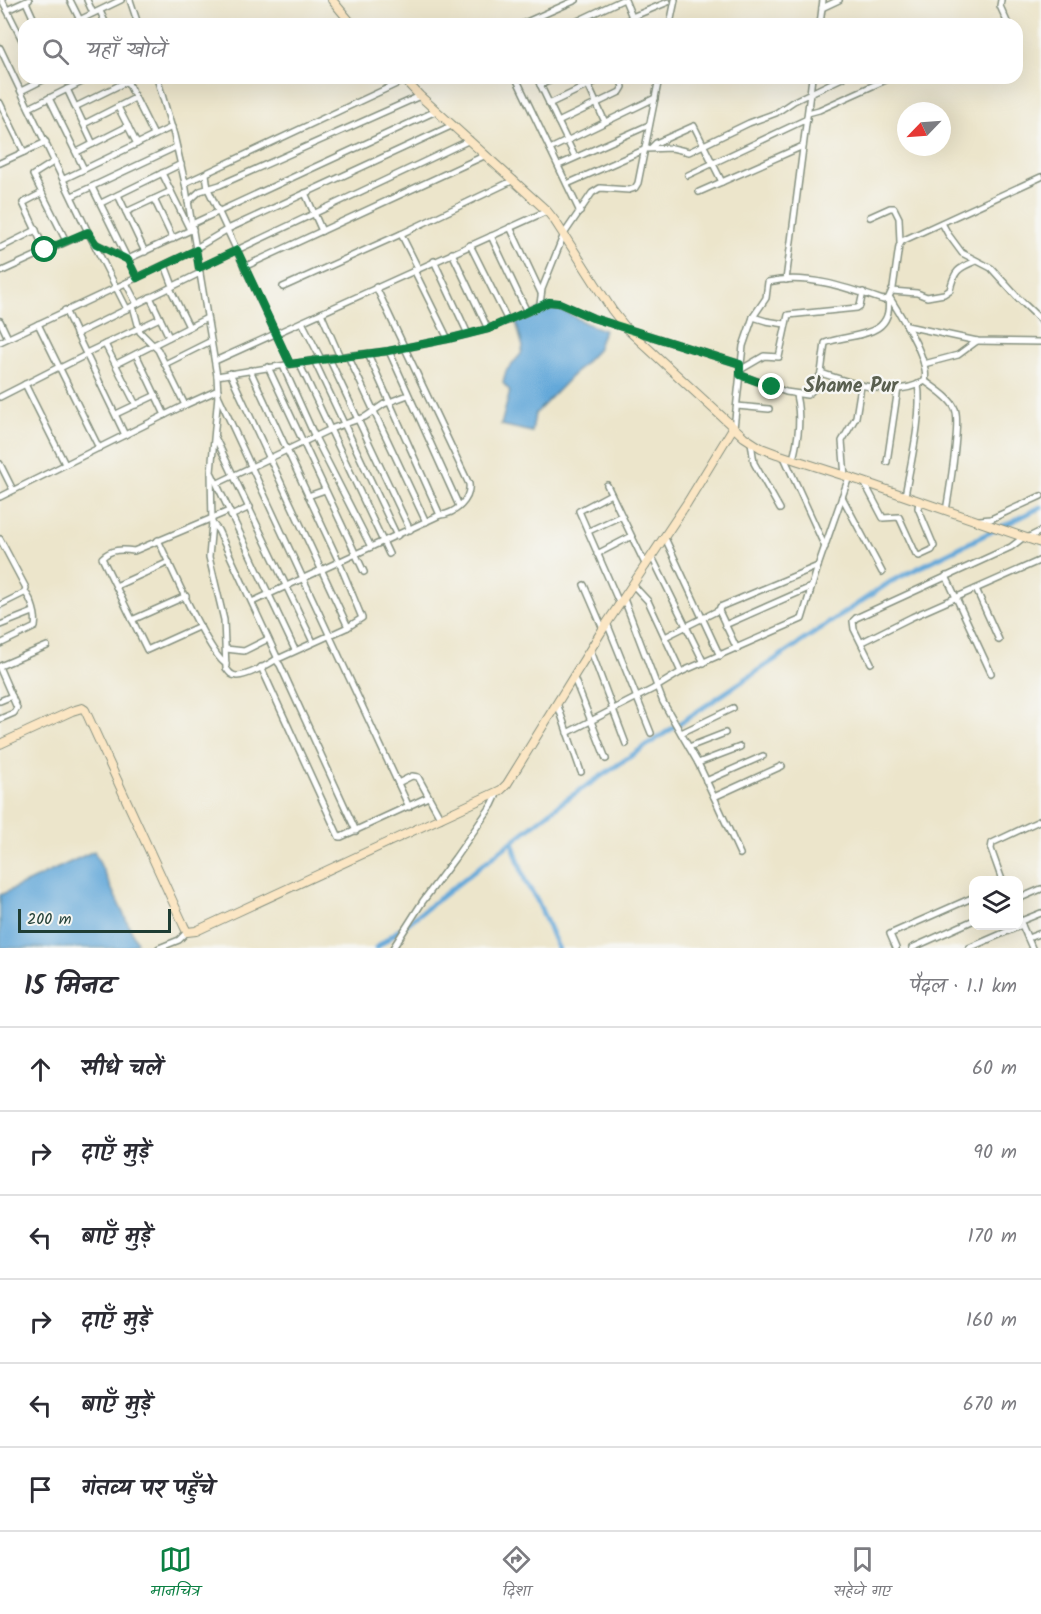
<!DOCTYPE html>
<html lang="hi">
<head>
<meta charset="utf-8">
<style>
	body { margin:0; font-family:Kalam,"Playpen Sans Deva",sans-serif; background:#f2f2f3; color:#2b2b33 }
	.controls { position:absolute; right:18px; bottom:18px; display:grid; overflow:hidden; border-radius:12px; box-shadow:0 6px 24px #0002 }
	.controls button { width:54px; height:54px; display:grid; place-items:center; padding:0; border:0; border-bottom:2px solid #e1e1e2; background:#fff; color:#2b2b33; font:30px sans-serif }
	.compass { position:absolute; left:897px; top:102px; width:54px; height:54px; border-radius:50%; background:#fff; box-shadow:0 6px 24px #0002; rotate:245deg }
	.scale { position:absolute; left:18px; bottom:15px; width:153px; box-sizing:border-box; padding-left:6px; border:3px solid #1f3d34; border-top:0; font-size:16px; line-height:21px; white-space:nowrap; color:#1f3d34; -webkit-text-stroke:4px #f6f6f2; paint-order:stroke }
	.stop { position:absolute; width:18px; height:18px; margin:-14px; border:4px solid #0b8043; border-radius:50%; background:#fff }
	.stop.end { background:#0b8043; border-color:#fff; box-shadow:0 2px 6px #0008 }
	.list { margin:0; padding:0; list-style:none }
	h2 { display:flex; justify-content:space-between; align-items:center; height:78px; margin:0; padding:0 24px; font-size:26px }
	h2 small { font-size:20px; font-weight:400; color:#7c7c81 }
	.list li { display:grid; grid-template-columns:39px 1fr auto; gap:18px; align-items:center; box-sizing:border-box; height:84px; padding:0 24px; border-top:2px solid #e1e1e2 }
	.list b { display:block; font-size:22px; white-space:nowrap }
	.list em { font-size:20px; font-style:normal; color:#7c7c81 }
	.icon { flex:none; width:33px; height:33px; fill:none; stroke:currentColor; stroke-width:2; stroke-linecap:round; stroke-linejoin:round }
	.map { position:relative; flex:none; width:1041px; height:948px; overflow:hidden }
	.search { position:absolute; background:#fff; box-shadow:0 6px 24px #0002; left:18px; right:18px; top:18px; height:66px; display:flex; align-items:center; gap:15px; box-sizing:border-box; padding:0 21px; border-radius:18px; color:#7c7c81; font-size:22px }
	.sheet { height:582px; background:#fff }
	nav { display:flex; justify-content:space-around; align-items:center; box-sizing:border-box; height:84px; border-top:2px solid #e1e1e2; background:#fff; font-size:16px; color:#7c7c81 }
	nav a { display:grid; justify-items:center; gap:3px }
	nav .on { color:#0b8043 }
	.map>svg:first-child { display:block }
</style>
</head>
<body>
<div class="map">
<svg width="1041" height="948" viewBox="0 0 1041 948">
	<rect width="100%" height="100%" fill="#f6f6f2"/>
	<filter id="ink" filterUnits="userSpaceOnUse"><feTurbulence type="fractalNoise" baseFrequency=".0167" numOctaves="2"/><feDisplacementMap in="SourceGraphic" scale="12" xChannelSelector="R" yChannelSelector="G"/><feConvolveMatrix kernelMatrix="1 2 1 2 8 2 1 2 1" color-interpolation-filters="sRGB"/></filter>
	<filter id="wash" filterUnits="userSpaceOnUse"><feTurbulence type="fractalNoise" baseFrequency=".008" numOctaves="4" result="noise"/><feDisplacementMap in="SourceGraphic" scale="24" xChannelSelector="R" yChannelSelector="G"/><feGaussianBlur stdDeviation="1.35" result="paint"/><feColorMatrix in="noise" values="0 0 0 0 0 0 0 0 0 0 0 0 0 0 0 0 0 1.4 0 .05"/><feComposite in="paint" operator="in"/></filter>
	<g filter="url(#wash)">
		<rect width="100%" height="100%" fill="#ece5cb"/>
		<g fill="#64a8d9" stroke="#427286" stroke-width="1.5">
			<path d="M546 305 561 309 585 323 604 330 597 350 535 414 532 432 501 425 510 391 503 383 506 371 521 354 523 347 516 322Z"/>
			<path d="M94 851 137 943 127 948H0V895Z"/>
		</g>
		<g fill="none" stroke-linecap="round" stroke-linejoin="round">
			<g stroke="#64a8d9" stroke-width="5">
				<path d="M512 842 526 883 537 900 558 948"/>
				<path d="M376 948 564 801 890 582 1041 507"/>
			</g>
		</g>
	</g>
	<g filter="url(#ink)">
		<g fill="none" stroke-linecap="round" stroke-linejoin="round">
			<defs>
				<g id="street">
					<path d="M2 0 24 44"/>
					<path d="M70 0 80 20"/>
					<path d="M87 0 93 13"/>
					<path d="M130 0 138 24"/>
					<path d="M1001 0 1000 6 1008 24"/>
					<path d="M26 2 36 24"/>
					<path d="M822 8 839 0"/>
					<path d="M7 10 29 0"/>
					<path d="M100 11 106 24"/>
					<path d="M632 17 668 2"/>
					<path d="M71 24 121 0"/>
					<path d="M522 24 576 0"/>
					<path d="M571 24 622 0"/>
					<path d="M621 24 632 17 625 0"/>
					<path d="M670 24 675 0"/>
					<path d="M820 24 823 0"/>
					<path d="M0 48 88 232 127 309"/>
					<path d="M157 78 174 135 185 183 217 376 218 395 211 472 212 523 209 557 224 620 226 668C229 672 231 676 237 676 247 676 270 664 278 658"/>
					<path d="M516 78 580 212"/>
					<path d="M537 78 575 157"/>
					<path d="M127 81 154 135"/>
					<path d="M540 85 556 78"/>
					<path d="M588 85 605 122"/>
					<path d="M67 89 93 144"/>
					<path d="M21 91 47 78"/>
					<path d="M49 98 84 169"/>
					<path d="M0 103 24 152"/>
					<path d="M549 104 603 78"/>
					<path d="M75 107 134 78"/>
					<path d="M118 107 137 144"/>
					<path d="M29 108 90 78"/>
					<path d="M808 113 819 110 890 78"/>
					<path d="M558 122 620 92 623 87 620 78"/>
					<path d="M84 124 135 98"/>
					<path d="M651 148 656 143 694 126 722 182"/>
					<path d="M550 149 655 98"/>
					<path d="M77 152 128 126"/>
					<path d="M55 161 33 175 66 241"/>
					<path d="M0 163 46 142"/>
					<path d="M559 165 649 125"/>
					<path d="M162 173 190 230"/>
					<path d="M206 174 208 189 290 364"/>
					<path d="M688 175 807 119"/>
					<path d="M64 179 172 127"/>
					<path d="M185 183 405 80"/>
					<path d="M567 184 646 149 672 148 689 152 749 123 776 113 794 101 842 78"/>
					<path d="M92 187 137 278"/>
					<path d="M699 192 803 146"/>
					<path d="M42 193 23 203 45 250"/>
					<path d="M305 193 322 231"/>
					<path d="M118 195 145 252"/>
					<path d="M72 196 176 147"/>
					<path d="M154 199 173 239"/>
					<path d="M188 202 200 191 220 185 420 96"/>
					<path d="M101 203 181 164"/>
					<path d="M126 212 171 191"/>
					<path d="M870 217 890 208H894L899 218 900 242"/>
					<path d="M942 223 948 234 962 253 991 268 1019 299 1041 320"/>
					<path d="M192 224 436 111"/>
					<path d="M510 227 541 293"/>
					<path d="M401 234 418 268"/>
					<path d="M491 236 527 312"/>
					<path d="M96 244 128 259 193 229"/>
					<path d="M470 245 508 321"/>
					<path d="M0 248 36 230"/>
					<path d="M196 248 228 229 453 125"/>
					<path d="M452 253 488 329"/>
					<path d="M434 261 468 334"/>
					<path d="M165 265 173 286"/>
					<path d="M244 267 486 155"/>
					<path d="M199 268 470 140"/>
					<path d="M414 270 448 339"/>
					<path d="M0 272 88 232"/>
					<path d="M786 280 812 78"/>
					<path d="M126 283 137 304"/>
					<path d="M283 287 401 234 514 180"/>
					<path d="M376 287 469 484C471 499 456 514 440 515"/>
					<path d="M170 288 189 327"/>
					<path d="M892 291 917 293 927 297 944 294 950 290C954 271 958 268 976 261"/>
					<path d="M150 297 169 337"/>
					<path d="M888 299C894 340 849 333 825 343L821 373C852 383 894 399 925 381 930 360 901 316 890 298"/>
					<path d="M540 304 542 289 564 234 592 193 600 188 629 190 635 188 638 183 659 78"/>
					<path d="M133 306 140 332 158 350 185 405"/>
					<path d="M65 310 125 435"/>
					<path d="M321 313 340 357"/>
					<path d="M753 317 766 321 785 324"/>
					<path d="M0 321 8 338"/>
					<path d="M302 322 321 359"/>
					<path d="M38 324 99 448"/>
					<path d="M907 326 977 341 1041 342"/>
					<path d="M76 334 200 273"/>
					<path d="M0 342 196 250"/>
					<path d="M105 344 136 405"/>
					<path d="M389 351 459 506"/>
					<path d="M86 353 160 318"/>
					<path d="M136 354 165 415"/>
					<path d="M348 356 426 522"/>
					<path d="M329 358 410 530"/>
					<path d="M314 360 397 536"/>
					<path d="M215 361 547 211"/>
					<path d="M299 363 389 554"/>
					<path d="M116 364 207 318"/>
					<path d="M165 364 211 341"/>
					<path d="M924 364 958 355 977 341"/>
					<path d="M283 366 315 437 371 547"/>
					<path d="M268 367 364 572"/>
					<path d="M60 368 86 355"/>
					<path d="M740 370 764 356 779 357 788 315 857 308 860 306 863 292"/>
					<path d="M230 373 348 627"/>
					<path d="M740 375 786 392 807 395 813 390 821 373"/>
					<path d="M217 376 329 358 389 351 448 339 488 329 549 302 559 303 593 318 740 364"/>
					<path d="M925 381C934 388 951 398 955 409 961 422 949 493 946 511"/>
					<path d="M25 384 65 464"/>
					<path d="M218 395 409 807"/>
					<path d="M0 397 59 367"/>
					<path d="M737 406 769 409"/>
					<path d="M116 414 156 395"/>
					<path d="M734 428 743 346 753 317 766 298 768 282C806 273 848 288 883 300L888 299 893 288 899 246 902 241 1041 177"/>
					<path d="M215 437 313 642"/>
					<path d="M751 442 754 463 780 509"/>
					<path d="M784 457 825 547"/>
					<path d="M793 459C799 436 801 417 796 395"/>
					<path d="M887 462 898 388"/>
					<path d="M0 464 13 490"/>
					<path d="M212 474 295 650"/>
					<path d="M845 476 842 441 856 417 861 386"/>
					<path d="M864 482 883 518 899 517 916 554 919 556 932 550 934 546 918 508 919 502"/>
					<path d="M218 483 333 428 365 417 384 404 408 395"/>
					<path d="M607 485 646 566"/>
					<path d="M611 494 579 511 620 605"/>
					<path d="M308 496 325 490"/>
					<path d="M905 496C910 466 923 413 918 384"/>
					<path d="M0 497 185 405 218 390"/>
					<path d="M842 497 882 572"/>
					<path d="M231 516 250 507"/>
					<path d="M980 520 991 519 1041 496"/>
					<path d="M212 523 218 530 277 657 280 658 348 627 362 618 339 562 250 370"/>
					<path d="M589 531 621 516"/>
					<path d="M665 538 720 656"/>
					<path d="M1027 538 1041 531"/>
					<path d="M0 539 26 588 24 593 0 605"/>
					<path d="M158 540C169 562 209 655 226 664"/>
					<path d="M597 554 630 537"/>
					<path d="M652 557 704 663"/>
					<path d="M946 576 991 673"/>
					<path d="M584 585 603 629"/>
					<path d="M633 585 648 601 681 672"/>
					<path d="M116 586 169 562"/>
					<path d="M976 589 999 640"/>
					<path d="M624 599 663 702 698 763 714 797 782 766"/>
					<path d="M252 602 440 515 368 354"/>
					<path d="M132 620 186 596"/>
					<path d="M607 623 651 733"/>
					<path d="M0 625 33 612"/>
					<path d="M725 625 811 587"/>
					<path d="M200 626 147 650 102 558C111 549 122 549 134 551L229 511"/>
					<path d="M665 637 719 610"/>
					<path d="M862 642 912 617 1041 560"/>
					<path d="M0 644 35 627C37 616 32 600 25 592"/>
					<path d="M226 649 244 651 268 639"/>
					<path d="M737 649 719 611 720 607 818 566"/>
					<path d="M591 651 626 744"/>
					<path d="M276 660 280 665 356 831"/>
					<path d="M871 663 854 629 853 621 856 618 1011 547 1024 537"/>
					<path d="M0 666 47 646"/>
					<path d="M261 667 339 837H341L428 797"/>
					<path d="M0 669 17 708 14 713 0 719"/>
					<path d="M574 678 606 759"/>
					<path d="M0 701 12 696"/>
					<path d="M557 703 581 772"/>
					<path d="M567 733 653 689 681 672 802 619 818 566 849 477"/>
					<path d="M681 733 733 708"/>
					<path d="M689 747 725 733"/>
					<path d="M698 763 740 747"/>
					<path d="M706 781 763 756"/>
					<path d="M398 783 412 776 418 777 441 819"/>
					<path d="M714 797 740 854"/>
					<path d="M1002 880 991 849 992 843 1041 820"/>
					<path d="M1018 899 1041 889"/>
					<path d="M1018 916 1032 948"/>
					<path d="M1021 921 1041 913"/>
					<path d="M1028 938 1041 933"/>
					<path d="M159 948 179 940 187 932"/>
					<path d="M393 948 423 901 455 858 492 805 498 792"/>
					<path d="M896 948 890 934 974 897"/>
					<path d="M912 948 974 920"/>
					<path d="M969 948 1022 925"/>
				</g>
				<g id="secondary">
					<path d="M332 0 352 24"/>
					<path d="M403 78 420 96 547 211 555 221 612 310 626 328 744 437 761 448 777 454 864 482 1041 543"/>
					<path d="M0 744 72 711 82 708 85 710 184 926 187 932 196 931 501 790 507 784 603 629 687 503 733 428"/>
				</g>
			</defs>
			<use href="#street" stroke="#869180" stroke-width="8"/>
			<use href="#secondary" stroke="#869180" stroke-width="10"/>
			<use href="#street" stroke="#fff" stroke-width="5"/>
			<use href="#secondary" stroke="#fbe6c4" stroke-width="8"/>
		</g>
	</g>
	<g fill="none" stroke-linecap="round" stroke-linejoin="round" filter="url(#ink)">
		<path stroke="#0b8043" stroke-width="8" d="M45 250 88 232 96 244 128 260 137 278 196 250 199 268 237 250 290 364 388 351 448 339 488 329 549 302 559 303 593 318 740 364V375L772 387"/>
	</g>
	<g text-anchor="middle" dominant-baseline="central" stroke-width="4.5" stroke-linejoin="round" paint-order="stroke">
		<g font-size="20" font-weight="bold" fill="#5a6050" stroke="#f6f6f2">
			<text x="851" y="387">Shame Pur</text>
		</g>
	</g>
</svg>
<div class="controls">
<button><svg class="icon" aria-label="layers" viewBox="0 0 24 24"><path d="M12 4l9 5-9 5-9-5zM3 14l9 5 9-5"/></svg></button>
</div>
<svg class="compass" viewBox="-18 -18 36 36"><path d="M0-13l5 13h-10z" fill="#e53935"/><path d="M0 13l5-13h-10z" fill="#7c7c81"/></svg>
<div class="scale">200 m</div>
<div class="stop" style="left:45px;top:250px"></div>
<div class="stop end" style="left:772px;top:387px"></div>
<div class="search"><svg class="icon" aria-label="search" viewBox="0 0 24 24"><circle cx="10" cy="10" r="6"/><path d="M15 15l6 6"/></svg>यहाँ खोजें</div>
</div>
<section class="sheet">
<h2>15 मिनट<small>पैदल · 1.1 km</small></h2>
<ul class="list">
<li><svg class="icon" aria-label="ahead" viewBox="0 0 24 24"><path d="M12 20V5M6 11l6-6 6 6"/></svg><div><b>सीधे चलें</b></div><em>60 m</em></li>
<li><svg class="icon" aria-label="right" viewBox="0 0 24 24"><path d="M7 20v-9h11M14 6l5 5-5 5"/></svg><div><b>दाएँ मुड़ें</b></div><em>90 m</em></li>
<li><svg class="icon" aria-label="left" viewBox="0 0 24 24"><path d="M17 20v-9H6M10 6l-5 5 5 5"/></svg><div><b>बाएँ मुड़ें</b></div><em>170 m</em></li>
<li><svg class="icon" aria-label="right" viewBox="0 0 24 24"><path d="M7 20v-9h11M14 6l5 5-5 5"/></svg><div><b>दाएँ मुड़ें</b></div><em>160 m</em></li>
<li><svg class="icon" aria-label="left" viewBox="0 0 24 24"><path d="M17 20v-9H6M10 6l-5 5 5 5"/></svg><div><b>बाएँ मुड़ें</b></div><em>670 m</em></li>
<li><svg class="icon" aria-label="arrive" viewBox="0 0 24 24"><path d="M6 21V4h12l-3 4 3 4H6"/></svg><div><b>गंतव्य पर पहुँचे</b></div></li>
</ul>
</section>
<nav>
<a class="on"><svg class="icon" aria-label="map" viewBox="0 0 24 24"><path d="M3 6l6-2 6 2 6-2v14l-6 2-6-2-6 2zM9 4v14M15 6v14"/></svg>मानचित्र</a>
<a><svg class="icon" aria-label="directions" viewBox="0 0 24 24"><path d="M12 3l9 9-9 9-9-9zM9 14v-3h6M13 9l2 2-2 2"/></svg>दिशा</a>
<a><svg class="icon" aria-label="saved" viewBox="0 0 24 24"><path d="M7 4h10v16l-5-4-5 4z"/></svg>सहेजे गए</a>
</nav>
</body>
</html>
